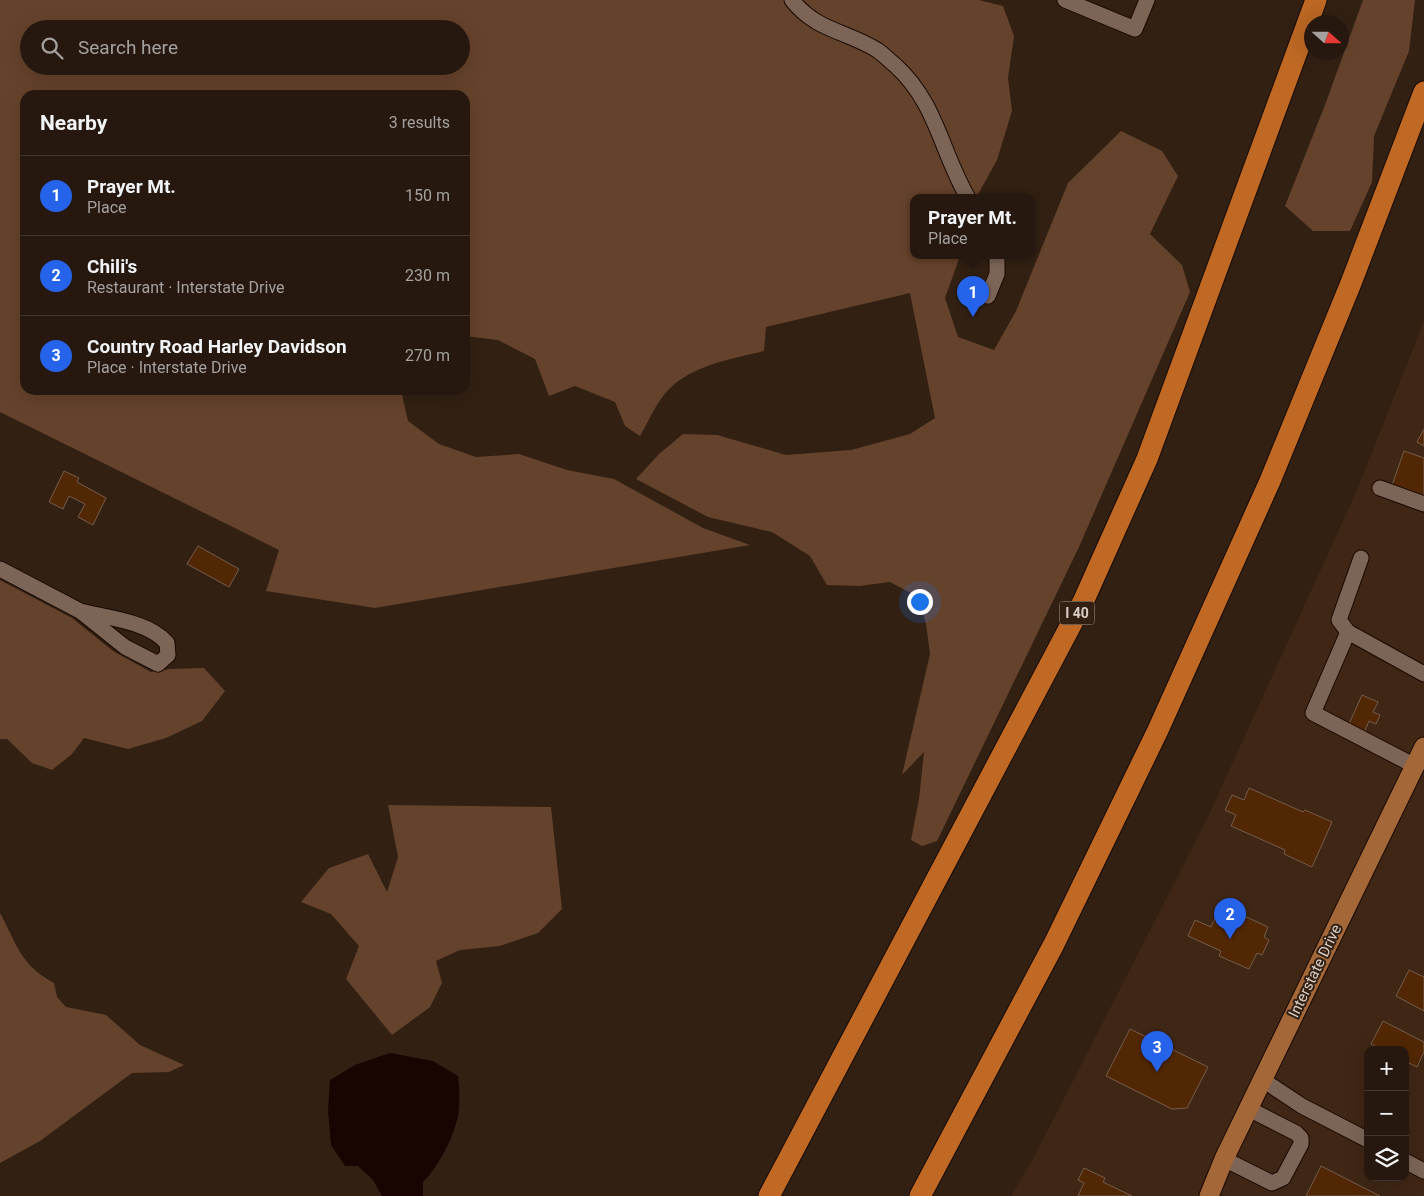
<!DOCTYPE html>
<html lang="en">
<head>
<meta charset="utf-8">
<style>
	body { margin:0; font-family:Roboto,sans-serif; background:#32251c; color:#f1f3f6 }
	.controls { position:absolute; right:15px; bottom:15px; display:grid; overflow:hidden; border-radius:10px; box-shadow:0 5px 20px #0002 }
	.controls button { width:45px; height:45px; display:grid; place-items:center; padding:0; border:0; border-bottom:1px solid #42372e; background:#26180e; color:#f1f3f6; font:25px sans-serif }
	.compass { position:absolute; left:1304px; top:15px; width:45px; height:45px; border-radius:50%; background:#26180e; box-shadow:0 5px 20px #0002; rotate:111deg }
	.you { position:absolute; left:919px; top:601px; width:18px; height:18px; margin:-12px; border:4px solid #fff; border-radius:50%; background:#1a73e8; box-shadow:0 0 0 8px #1a73e833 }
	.badge { display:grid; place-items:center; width:32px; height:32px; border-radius:50%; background:#2563eb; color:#fff; font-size:16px; font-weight:700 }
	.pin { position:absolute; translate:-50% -41px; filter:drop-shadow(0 1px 2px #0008) }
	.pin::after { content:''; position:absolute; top:26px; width:18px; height:15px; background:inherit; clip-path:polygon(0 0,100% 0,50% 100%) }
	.popup { position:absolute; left:910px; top:194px; width:125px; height:65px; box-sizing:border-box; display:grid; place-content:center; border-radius:10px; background:#26180e; filter:drop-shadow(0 1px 4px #0005); font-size:16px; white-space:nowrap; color:#a4a09e }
	.popup b { font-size:19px; color:#f1f3f6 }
	.popup::after { content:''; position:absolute; left:50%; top:100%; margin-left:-10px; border:10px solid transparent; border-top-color:#26180e }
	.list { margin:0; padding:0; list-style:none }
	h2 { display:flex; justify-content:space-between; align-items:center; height:65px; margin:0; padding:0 20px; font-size:21px }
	h2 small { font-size:16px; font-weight:400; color:#a4a09e }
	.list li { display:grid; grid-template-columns:32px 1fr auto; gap:15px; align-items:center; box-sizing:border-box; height:80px; padding:0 20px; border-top:1px solid #42372e }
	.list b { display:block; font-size:19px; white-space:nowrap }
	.list p { margin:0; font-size:16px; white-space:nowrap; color:#a4a09e }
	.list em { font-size:16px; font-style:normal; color:#a4a09e }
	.icon { flex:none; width:28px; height:28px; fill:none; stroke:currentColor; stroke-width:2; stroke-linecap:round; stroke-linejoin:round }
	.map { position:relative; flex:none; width:1424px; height:1196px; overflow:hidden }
	.search { position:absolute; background:#26180e; box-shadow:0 5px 20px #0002; left:20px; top:20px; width:450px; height:55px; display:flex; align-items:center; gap:12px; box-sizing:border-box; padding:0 18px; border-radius:28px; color:#a4a09e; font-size:19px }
	.panel { position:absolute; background:#26180e; box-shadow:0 5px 20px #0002; left:20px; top:90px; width:450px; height:305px; border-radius:15px }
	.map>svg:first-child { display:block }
</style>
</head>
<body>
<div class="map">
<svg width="1424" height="1196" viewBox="0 0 1424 1196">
	<rect width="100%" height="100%" fill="#322013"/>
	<path fill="#3f2615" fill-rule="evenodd" d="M1424 321V1196H1011L1033 1159 1206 821 1358 488ZM1368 1050H1405V1177H1368Z"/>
	<g fill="#65422b" fill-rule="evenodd">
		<path d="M0 0H979L1003 6 1014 36 1008 78 1012 111 997 160 976 198H914V256H960L945 298 958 337 994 350 1016 311 1068 183 1121 131 1162 151 1178 176 1150 234 1182 265 1190 292 1079 547 937 841 922 846 911 840 919 799 924 752 902 775 930 654 926 624 918 597 890 582 859 586 827 585 810 556 772 532 708 517 636 479 659 454 683 434 717 435 786 455 851 450 910 434 935 418 910 293 766 327 764 351C728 360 684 366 661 399 653 410 647 424 640 436L625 426 615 402 575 386 549 396 535 359 498 340 465 336V95H25V390H401L408 421 439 444 476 457 519 454 567 470 614 479 703 528 750 545 375 608 266 591 279 550 0 412ZM29 29H461V66H29Z"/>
		<path d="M1363 0H1415L1409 51 1374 136 1372 182 1350 231H1313L1285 206 1325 105Z"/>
		<path d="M0 580 72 618 113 651 151 672 170 669 204 668 225 691 202 721 166 738 128 749 84 738 72 754 52 770 32 763 7 739H0Z"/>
		<path d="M388 805 551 807 562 909 538 933 500 946 460 950 436 961 442 983 430 1007 392 1035 346 979 359 946 331 914 301 902 329 868 368 854 387 892 398 857Z"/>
		<path d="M0 913C17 944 20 965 54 983L57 997 66 1007 106 1015 140 1045 184 1065 169 1072 132 1073 40 1141 0 1163Z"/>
	</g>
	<path fill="#180400" d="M390 1053 433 1061 458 1076C459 1087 460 1098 459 1108 458 1130 438 1168 423 1182V1196H382L373 1180 358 1166H345L331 1145 328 1110 330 1080 355 1065Z"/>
	<g fill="#522703" stroke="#745d4f">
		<path d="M1424 429V446L1417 442Z"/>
		<path d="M1404 451 1424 458V502L1390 491Z"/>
		<path d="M64 471 79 478 77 482 106 498 93 525 78 517 85 504 69 496 63 509 49 502Z"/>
		<path d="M198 546 239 569 229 587 187 564Z"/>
		<path d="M1362 695 1378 702 1373 712 1380 715 1376 724 1369 721 1364 733 1348 726Z"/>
		<path d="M1249 788 1303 812 1305 810 1332 822 1312 867 1284 854 1285 850 1231 826 1236 815 1225 810 1232 795 1244 800Z"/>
		<path d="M1219 909 1239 918 1242 915 1268 927 1264 937 1269 940 1262 955 1257 953 1249 969 1219 956 1221 951 1188 936 1195 920 1211 927Z"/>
		<path d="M1409 970 1424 977V1011L1396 996Z"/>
		<path d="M1383 1021 1424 1042V1052L1417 1067 1405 1061V1050H1383L1371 1044Z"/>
		<path d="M1130 1029 1208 1067 1187 1108 1172 1109 1106 1076Z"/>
		<path d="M1321 1166 1380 1196H1306Z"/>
		<path d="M1084 1168 1105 1178 1103 1182 1132 1196H1078L1084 1183 1078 1180Z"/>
	</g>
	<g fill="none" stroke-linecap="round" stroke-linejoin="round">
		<defs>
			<g id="minor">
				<path d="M792 0C816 31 847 31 877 50 883 54 889 60 895 65 937 103 941 152 968 198"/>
				<path d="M1065 0 1135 29 1147 0"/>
				<path d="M988 296 997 274V256"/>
				<path d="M1380 488 1424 504"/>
				<path d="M1361 558 1339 620 1348 632 1424 674"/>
				<path d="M0 569 80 611 125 647 158 664 168 655 167 643C148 621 107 618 80 611"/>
				<path d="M1348 632 1313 713 1415 766"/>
				<path d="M1263 1080 1302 1106 1368 1140"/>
				<path d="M1224 1159 1272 1183 1283 1178 1301 1144V1138L1296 1133 1249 1109"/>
				<path d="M1405 1161 1424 1171"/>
			</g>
			<path id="major" d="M1209 1196 1224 1159 1424 747"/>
			<g id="highway">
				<path d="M769 1196 1083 602 1147 459 1316 0"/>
				<path d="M920 1196 1054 944 1158 730 1270 481 1351 283 1424 92"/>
			</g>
		</defs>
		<use href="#minor" stroke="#190901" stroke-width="17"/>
		<use href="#major" stroke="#190901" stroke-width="21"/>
		<use href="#highway" stroke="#190901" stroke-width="23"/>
		<use href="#minor" stroke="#7c6557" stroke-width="15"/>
		<use href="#major" stroke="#a46738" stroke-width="19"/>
		<use href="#highway" stroke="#bf6924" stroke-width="21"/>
	</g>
	<g text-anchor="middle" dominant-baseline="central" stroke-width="4" stroke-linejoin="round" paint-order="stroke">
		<rect fill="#322013" stroke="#a89a90" stroke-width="1" x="1059.5" y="601.5" width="35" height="23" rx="4"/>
		<g font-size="14" font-weight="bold" fill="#dbcec6">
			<text x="1077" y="613">I 40</text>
		</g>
		<g font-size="15" fill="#dbcec6" stroke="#322013">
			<text transform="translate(1315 971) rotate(-64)">Interstate Drive</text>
		</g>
	</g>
</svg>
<div class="controls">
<button>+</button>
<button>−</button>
<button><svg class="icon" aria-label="layers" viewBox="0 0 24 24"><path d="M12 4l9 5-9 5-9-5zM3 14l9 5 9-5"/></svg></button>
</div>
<svg class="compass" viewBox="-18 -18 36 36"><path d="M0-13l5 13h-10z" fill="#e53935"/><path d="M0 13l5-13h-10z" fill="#a4a09e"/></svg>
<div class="you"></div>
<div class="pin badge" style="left:973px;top:317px">1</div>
<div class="popup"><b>Prayer Mt.</b>Place</div>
<div class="pin badge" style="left:1230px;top:939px">2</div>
<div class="pin badge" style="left:1157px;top:1072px">3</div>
<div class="search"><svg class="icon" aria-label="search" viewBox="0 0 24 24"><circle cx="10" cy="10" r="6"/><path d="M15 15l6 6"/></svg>Search here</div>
<section class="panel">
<h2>Nearby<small>3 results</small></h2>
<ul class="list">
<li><span class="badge">1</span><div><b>Prayer Mt.</b><p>Place</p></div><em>150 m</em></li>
<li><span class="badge">2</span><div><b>Chili's</b><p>Restaurant · Interstate Drive</p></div><em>230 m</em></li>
<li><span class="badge">3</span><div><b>Country Road Harley Davidson</b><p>Place · Interstate Drive</p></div><em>270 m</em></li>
</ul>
</section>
</div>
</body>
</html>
